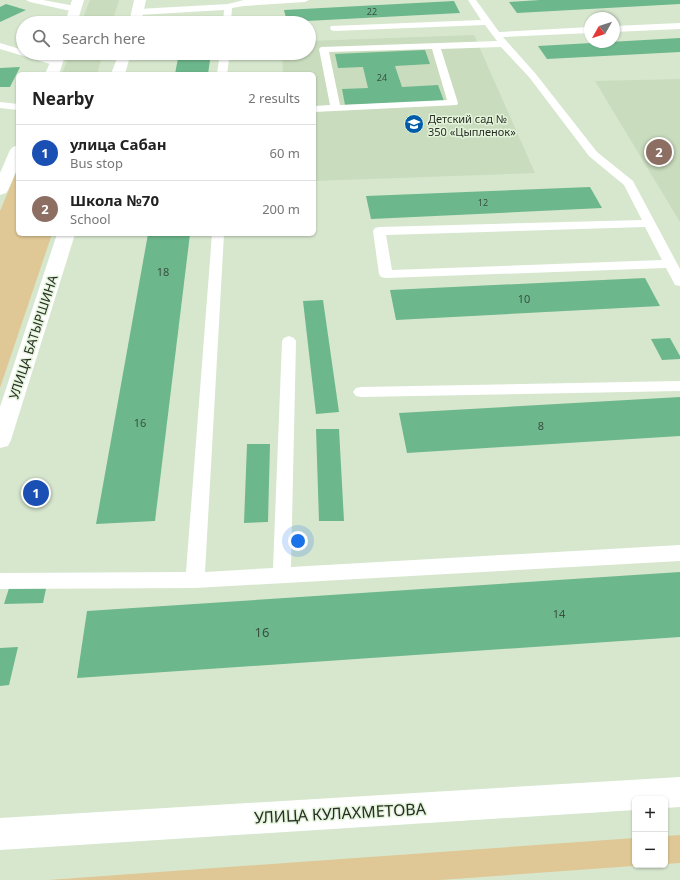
<!DOCTYPE html>
<html lang="en">
<head>
<meta charset="utf-8">
<style>
	body { margin:0; font-family:"Noto Sans",sans-serif; background:#f6f6f6; color:#222 }
	.controls { position:absolute; right:12px; bottom:12px; display:grid; overflow:hidden; border-radius:6px; box-shadow:0 1px 3px #0004 }
	.controls button { width:36px; height:36px; display:grid; place-items:center; padding:0; border:0; border-bottom:1px solid #e0e0e0; background:#fff; color:#222; font:20px sans-serif }
	.compass { position:absolute; left:584px; top:12px; width:36px; height:36px; border-radius:50%; background:#fff; box-shadow:0 1px 3px #0004; rotate:231deg }
	.you { position:absolute; left:298px; top:541px; width:14px; height:14px; margin:-10px; border:3px solid #fff; border-radius:50%; background:#1a73e8; box-shadow:0 0 0 6px #1a73e833 }
	.badge { display:grid; place-items:center; width:26px; height:26px; border-radius:50%; background:#0f766e; color:#fff; font-size:13px; font-weight:700 }
	.pin { position:absolute; translate:-50% -50%; border:2px solid #fff; box-shadow:0 1px 4px #0006 }
	.list { margin:0; padding:0; list-style:none }
	h2 { display:flex; justify-content:space-between; align-items:center; height:52px; margin:0; padding:0 16px; font-size:17px }
	h2 small { font-size:13px; font-weight:400; color:#767676 }
	.list li { display:grid; grid-template-columns:26px 1fr auto; gap:12px; align-items:center; box-sizing:border-box; height:56px; padding:0 16px; border-top:1px solid #e0e0e0 }
	.list b { display:block; font-size:15px; white-space:nowrap }
	.list p { margin:0; font-size:13px; white-space:nowrap; color:#767676 }
	.list em { font-size:13px; font-style:normal; color:#767676 }
	.icon { flex:none; width:22px; height:22px; fill:none; stroke:currentColor; stroke-width:2; stroke-linecap:round; stroke-linejoin:round }
	.map { position:relative; flex:none; width:680px; height:880px; overflow:hidden }
	.search { position:absolute; background:#fff; box-shadow:0 1px 3px #0004; left:16px; top:16px; width:300px; height:44px; display:flex; align-items:center; gap:10px; box-sizing:border-box; padding:0 14px; border-radius:22px; color:#767676; font-size:15px }
	.panel { position:absolute; background:#fff; box-shadow:0 1px 3px #0004; left:16px; top:72px; width:300px; height:164px; border-radius:6px }
	.map>svg:first-child { display:block }
</style>
</head>
<body>
<div class="map">
<svg width="680" height="880" viewBox="0 0 680 880">
	<rect width="100%" height="100%" fill="#d7e7ce"/>
	<g fill="#c9dcbd">
		<path d="M90 0H119L112 23H81Z"/>
		<path d="M474 35 535 173 314 181V74H283L282 53H309V41Z"/>
		<path d="M70 53H103L97 74H62Z"/>
		<path d="M680 79V222L595 81Z"/>
	</g>
	<g fill="#dfc895">
		<path d="M18 168V234H52L0 388V211Z"/>
		<path d="M680 835V863L665 864V836Z"/>
		<path d="M635 838V865H647L440 880H48Z"/>
	</g>
	<g fill="#6db78d">
		<path d="M540 0H680V4L517 13 509 2Z"/>
		<path d="M454 1 460 13 287 22 284 10Z"/>
		<path d="M6 4 26 10 0 22V7Z"/>
		<path d="M186 16H216L215 23H184Z"/>
		<path d="M680 38V52L547 59 538 46Z"/>
		<path d="M425 50 430 64 395 66 402 87 438 85 444 101 345 105 342 89 368 88 363 67 338 68 335 54Z"/>
		<path d="M179 53H211L208 74H175Z"/>
		<path d="M20 67 10 87H0V68Z"/>
		<path d="M590 187 602 208 371 219 366 196Z"/>
		<path d="M148 234H190L155 521 96 524Z"/>
		<path d="M645 278 660 306 396 320 390 290Z"/>
		<path d="M323 300 339 412 316 414 303 301Z"/>
		<path d="M670 338 680 356V359L662 360 651 339Z"/>
		<path d="M680 397V436L407 453 399 413Z"/>
		<path d="M316 429H339L344 521H319Z"/>
		<path d="M247 444H270L268 522 244 523Z"/>
		<path d="M680 572V637L77 678 87 611Z"/>
		<path d="M47 584 43 603 4 604 10 585Z"/>
		<path d="M18 647 9 685 0 686V648Z"/>
	</g>
	<g fill="none" stroke-linecap="round" stroke-linejoin="round">
		<g fill="#fff" fill-rule="evenodd">
			<path d="M26 0H43L75 6 79 9 75 12 30 2Z"/>
			<path d="M244 0H309L305 2 244 6 232 8 231 23H223L224 10 138 15 134 12 138 9 228 4Z"/>
			<path d="M468 0H476L499 32 590 27V33L503 37 535 73 597 152 633 181 680 269V286L675 285 666 268 386 278 381 277 379 274 373 231 375 228 379 227 642 220 624 185 589 156 529 77 501 47 441 49 458 103 457 105 314 112V106L330 105 319 49 321 47 497 41 485 25 334 31 331 30 330 28 331 26 481 20ZM432 49 447 100 340 105 329 52ZM645 227 662 260 392 270 386 235Z"/>
			<path d="M680 23V29L614 32V26Z"/>
			<path d="M0 43 23 50V53H34L60 61 62 63 57 66 0 49Z"/>
			<path d="M220 53H230L227 74H217Z"/>
			<path d="M0 102 18 104V110L0 108Z"/>
			<path d="M212 234H224L205 572 273 568 282 341 284 338 289 336 294 338 296 341 291 567 680 545V561L195 588 0 589V573L186 572Z"/>
			<path d="M680 381V391L361 397 356 396 353 392 356 388 361 387Z"/>
		</g>
		<g fill="#fff" fill-rule="evenodd">
			<path d="M72 0H84L77 23H65Z"/>
			<path d="M134 0H146L141 23H129Z"/>
			<path d="M54 53H66L59 74H45Z"/>
			<path d="M119 53H131L125 74H111Z"/>
			<path d="M18 145V167L8 190 6 193 0 195V173L10 150 13 147Z"/>
			<path d="M57 234H75L11 440 8 446 0 448V407Z"/>
			<path d="M680 777V807L665 808V799H635V810L0 850V818Z"/>
		</g>
	</g>
	<defs>
		<symbol id="school-disc" viewBox="-11 -11 22 22"><circle r="9.5" fill="#005ca9" stroke="#e4f4db"/><path d="M0-5L7-2L0 1L-7-2ZM-4 1L0 2.5L4 1V4Q0 6-4 4Z" fill="#fff"/></symbol>
	</defs>
	<g fill-rule="evenodd">
		<use href="#school-disc" x="403" y="113" width="22" height="22"/>
	</g>
	<g text-anchor="middle" dominant-baseline="central" stroke-width="3" stroke-linejoin="round" paint-order="stroke">
		<g font-size="9" fill="#39503f">
			<text x="372" y="11">22</text>
			<text x="382" y="77">24</text>
			<text x="483" y="202">12</text>
		</g>
		<g font-size="11" fill="#282e25" stroke="#e4f4db" text-anchor="start">
			<text x="428" y="118">Детский сад №<tspan x="428" dy="13">350 «Цыпленок»</tspan></text>
		</g>
		<g font-size="11" fill="#39503f">
			<text x="163" y="271">18</text>
			<text x="524" y="298">10</text>
			<text x="140" y="422">16</text>
			<text x="541" y="425">8</text>
			<text x="559" y="613">14</text>
		</g>
		<g font-size="13" fill="#282e25" stroke="#e4f4db">
			<text transform="translate(33 337) rotate(-72)">УЛИЦА БАТЫРШИНА</text>
		</g>
		<g font-size="13" fill="#39503f">
			<text x="262" y="632">16</text>
		</g>
		<g font-size="16" fill="#282e25" stroke="#e4f4db">
			<text transform="translate(340 813) rotate(-3)">УЛИЦА КУЛАХМЕТОВА</text>
		</g>
	</g>
</svg>
<div class="controls">
<button>+</button>
<button>−</button>
</div>
<svg class="compass" viewBox="-18 -18 36 36"><path d="M0-13l5 13h-10z" fill="#e53935"/><path d="M0 13l5-13h-10z" fill="#767676"/></svg>
<div class="you"></div>
<div class="pin badge" style="left:36px;top:493px;background:#1a4fb4">1</div>
<div class="pin badge" style="left:659px;top:152px;background:#8d6e63">2</div>
<div class="search"><svg class="icon" aria-label="search" viewBox="0 0 24 24"><circle cx="10" cy="10" r="6"/><path d="M15 15l6 6"/></svg>Search here</div>
<section class="panel">
<h2>Nearby<small>2 results</small></h2>
<ul class="list">
<li><span class="badge" style="background:#1a4fb4">1</span><div><b>улица Сабан</b><p>Bus stop</p></div><em>60 m</em></li>
<li><span class="badge" style="background:#8d6e63">2</span><div><b>Школа №70</b><p>School</p></div><em>200 m</em></li>
</ul>
</section>
</div>
</body>
</html>
